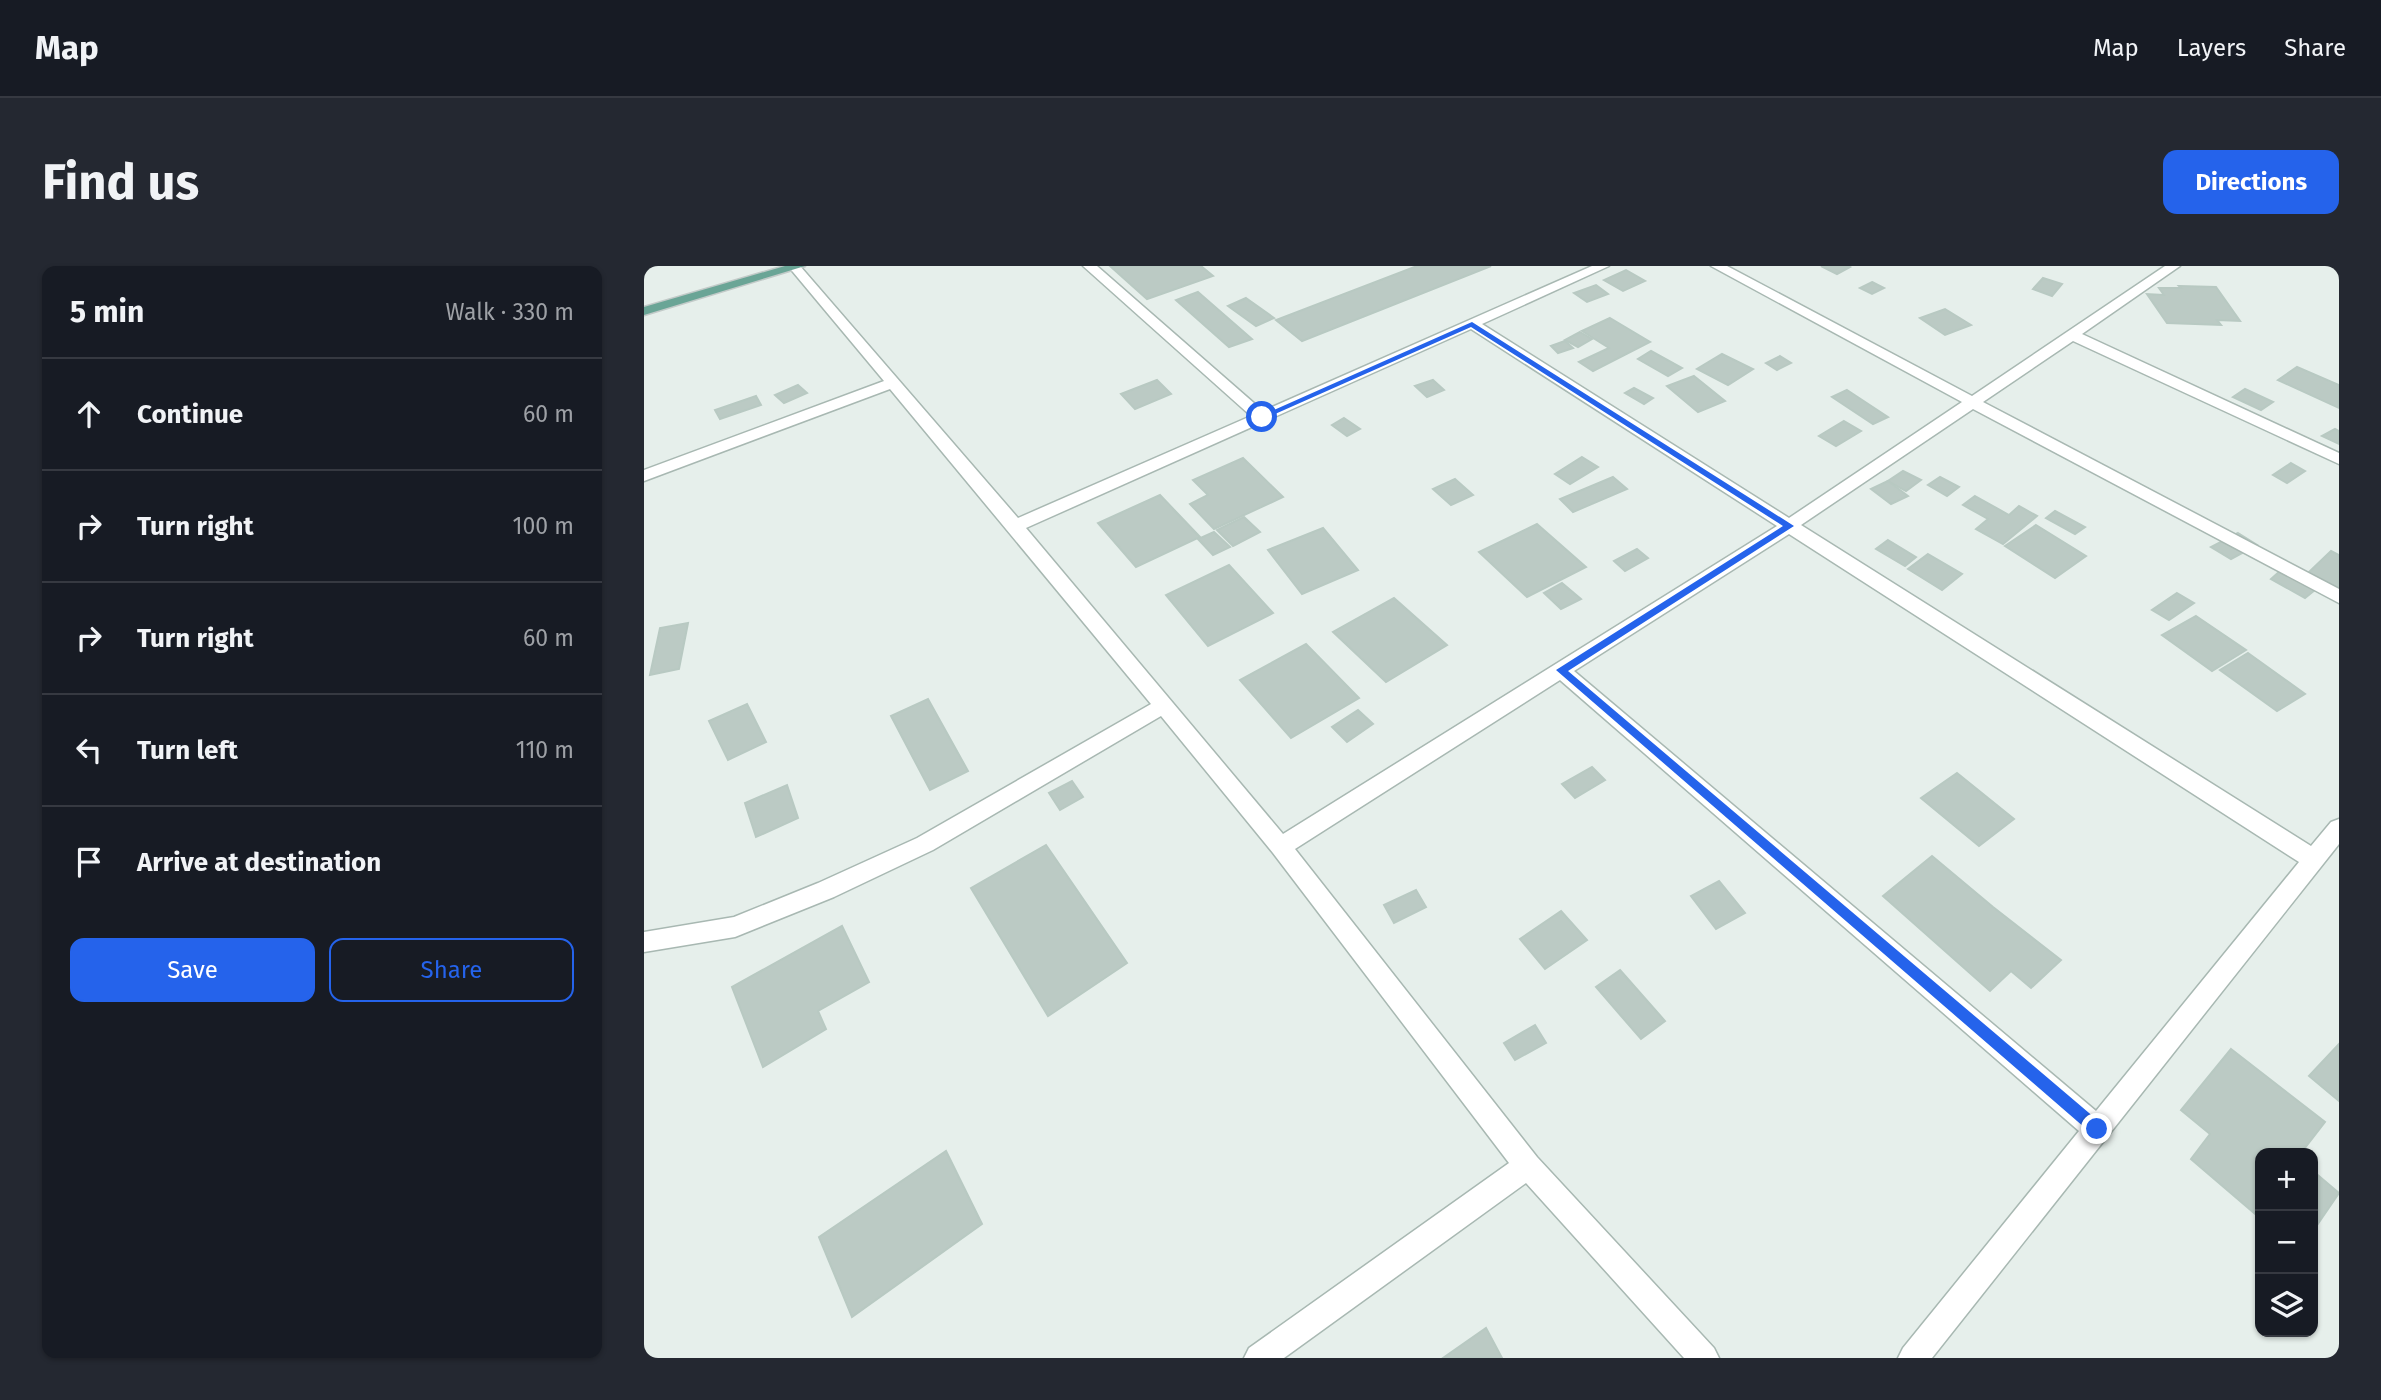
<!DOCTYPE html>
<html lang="en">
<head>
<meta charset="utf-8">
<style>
	body { margin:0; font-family:"Fira Sans",sans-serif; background:#242831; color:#f1f3f6 }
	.controls { position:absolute; right:21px; bottom:21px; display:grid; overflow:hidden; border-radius:14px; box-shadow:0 2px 5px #0004 }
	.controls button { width:63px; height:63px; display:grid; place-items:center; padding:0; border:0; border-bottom:2px solid #363941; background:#171b24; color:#f1f3f6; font:35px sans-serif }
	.stop { position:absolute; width:21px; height:21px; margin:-16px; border:5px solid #2563eb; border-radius:50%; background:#fff }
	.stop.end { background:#2563eb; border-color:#fff; box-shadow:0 2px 7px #0008 }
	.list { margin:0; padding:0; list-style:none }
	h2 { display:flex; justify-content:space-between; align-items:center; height:91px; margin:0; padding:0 28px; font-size:30px }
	h2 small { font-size:23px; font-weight:400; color:#9ea1a6 }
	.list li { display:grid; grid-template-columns:46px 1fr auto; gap:21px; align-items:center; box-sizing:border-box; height:112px; padding:0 28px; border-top:2px solid #363941 }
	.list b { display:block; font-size:26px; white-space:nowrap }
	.list em { font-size:23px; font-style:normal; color:#9ea1a6 }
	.actions { display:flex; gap:14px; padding:21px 28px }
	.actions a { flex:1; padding:16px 0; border:2px solid #2563eb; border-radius:14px; text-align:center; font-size:24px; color:#2563eb }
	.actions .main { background:#2563eb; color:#fff }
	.icon { flex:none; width:38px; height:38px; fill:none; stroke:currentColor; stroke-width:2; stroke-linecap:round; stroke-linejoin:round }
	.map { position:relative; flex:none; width:1695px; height:1092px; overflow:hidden; border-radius:14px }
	header { display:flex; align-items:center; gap:42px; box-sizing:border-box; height:98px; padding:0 35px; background:#171b24; border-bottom:2px solid #363941 }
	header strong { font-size:33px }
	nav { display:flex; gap:38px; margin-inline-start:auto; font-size:24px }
	.intro { display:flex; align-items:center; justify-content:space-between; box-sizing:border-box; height:168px; padding:0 42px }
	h1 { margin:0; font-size:49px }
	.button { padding:18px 32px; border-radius:14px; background:#2563eb; color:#fff; font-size:24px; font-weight:700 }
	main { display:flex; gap:42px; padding:0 42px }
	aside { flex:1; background:#171b24; border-radius:14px; box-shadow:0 2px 5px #0004 }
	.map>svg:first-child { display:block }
</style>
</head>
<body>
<header>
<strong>Map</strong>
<nav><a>Map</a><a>Layers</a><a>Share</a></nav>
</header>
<div class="intro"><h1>Find us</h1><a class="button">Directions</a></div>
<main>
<aside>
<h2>5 min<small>Walk · 330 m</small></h2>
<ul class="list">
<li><svg class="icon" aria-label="ahead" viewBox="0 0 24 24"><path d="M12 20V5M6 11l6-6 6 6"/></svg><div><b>Continue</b></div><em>60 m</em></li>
<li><svg class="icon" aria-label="right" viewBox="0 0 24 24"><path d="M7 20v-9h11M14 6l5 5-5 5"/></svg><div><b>Turn right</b></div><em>100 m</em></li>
<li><svg class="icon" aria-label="right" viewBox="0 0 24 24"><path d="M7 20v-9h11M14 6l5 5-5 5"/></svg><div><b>Turn right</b></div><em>60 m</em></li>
<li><svg class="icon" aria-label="left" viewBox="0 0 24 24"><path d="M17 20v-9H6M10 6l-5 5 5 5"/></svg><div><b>Turn left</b></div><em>110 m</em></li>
<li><svg class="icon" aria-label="arrive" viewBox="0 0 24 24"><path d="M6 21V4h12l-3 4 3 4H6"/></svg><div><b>Arrive at destination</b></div></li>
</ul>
<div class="actions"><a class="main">Save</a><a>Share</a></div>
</aside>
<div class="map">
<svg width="1695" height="1092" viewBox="0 0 1695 1092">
	<rect width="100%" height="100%" fill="#e6efeb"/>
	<g fill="#bbcac4" stroke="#b8c9c2" stroke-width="2">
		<path d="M466 0H557L569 10 503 33Z"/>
		<path d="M773 0H847L658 75 632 54Z"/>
		<path d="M1177 0H1204L1206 1 1193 8Z"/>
		<path d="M982 4 1001 15 979 25 960 14Z"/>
		<path d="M1399 12 1418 18 1408 30 1389 23Z"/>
		<path d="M1228 16 1240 22 1228 28 1216 22Z"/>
		<path d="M952 19 964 28 943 36 930 27Z"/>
		<path d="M1535 20 1572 21 1596 55 1573 54 1577 59 1523 57 1503 28 1520 29 1515 22H1537Z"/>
		<path d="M554 26 608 73 585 81 532 34Z"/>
		<path d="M602 32 630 52 612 60 584 40Z"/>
		<path d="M1301 43 1327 59 1301 69 1276 52Z"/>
		<path d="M966 52 1006 76 949 105 935 96 965 82 938 65Z"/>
		<path d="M936 66 948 73 934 81 921 74Z"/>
		<path d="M921 75 929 82 914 87 907 80Z"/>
		<path d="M1007 85 1038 102 1024 110 994 93Z"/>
		<path d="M1078 88 1109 103 1084 119 1053 103Z"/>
		<path d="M1136 90 1147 97 1133 104 1122 97Z"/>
		<path d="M1653 101 1695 119V142L1634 114Z"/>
		<path d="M1050 110 1081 135 1054 146 1023 120Z"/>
		<path d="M513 114 527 128 491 143 477 128Z"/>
		<path d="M789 114 800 124 783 131 771 120Z"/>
		<path d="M154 119 163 127 140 137 131 129Z"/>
		<path d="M990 122 1009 132 1000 138 981 127Z"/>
		<path d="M1601 123 1629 136 1617 144 1589 131Z"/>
		<path d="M1203 124 1244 151 1229 158 1188 131Z"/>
		<path d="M112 130 117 139 76 153 71 144Z"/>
		<path d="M700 152 716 163 703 170 688 159Z"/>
		<path d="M1200 155 1217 165 1192 180 1175 170Z"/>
		<path d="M1691 163 1695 165V178L1678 170Z"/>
		<path d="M938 191 954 201 926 218 911 208Z"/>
		<path d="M599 192 639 231 570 263 546 238 564 229 549 214Z"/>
		<path d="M1647 197 1661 205 1643 217 1629 209Z"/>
		<path d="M1259 205 1277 214 1262 225 1244 215Z"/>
		<path d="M969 211 983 223 929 246 916 233Z"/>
		<path d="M1296 211 1315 221 1303 230 1284 219Z"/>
		<path d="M811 213 829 229 807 239 789 223Z"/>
		<path d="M1244 215 1264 230 1247 238 1227 223Z"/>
		<path d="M516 229 556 271 492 301 454 257Z"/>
		<path d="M1331 230 1365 249 1375 240 1393 250 1359 278 1332 263 1344 253 1319 239Z"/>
		<path d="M1411 245 1441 261 1431 268 1402 252Z"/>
		<path d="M600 251 616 266 589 280 573 264Z"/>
		<path d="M893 258 942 301 883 331 835 286Z"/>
		<path d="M1392 259 1442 290 1411 312 1361 280Z"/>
		<path d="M679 262 714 304 658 328 624 284Z"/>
		<path d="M570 266 586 281 569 289 554 273Z"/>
		<path d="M1594 267 1613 279 1587 293 1567 281Z"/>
		<path d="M1244 274 1272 291 1261 300 1232 283Z"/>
		<path d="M993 283 1004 292 981 305 970 295Z"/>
		<path d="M1687 285 1695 289V323L1664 307Z"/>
		<path d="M1284 288 1318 308 1298 324 1264 303Z"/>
		<path d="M585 299 629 347 564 380 522 329Z"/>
		<path d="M1636 305 1671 324 1661 332 1627 313Z"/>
		<path d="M918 317 937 333 917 343 900 327Z"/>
		<path d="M1533 327 1550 337 1525 354 1508 344Z"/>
		<path d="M750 332 803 379 742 416 689 366Z"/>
		<path d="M1552 350 1602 384 1568 405 1518 369Z"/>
		<path d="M44 357 35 403 6 409 16 362Z"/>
		<path d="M662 378 715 432 647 472 596 414Z"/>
		<path d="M1604 387 1661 428 1633 445 1576 404Z"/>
		<path d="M284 433 324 505 286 524 247 450Z"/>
		<path d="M103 438 122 476 84 494 65 455Z"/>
		<path d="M714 444 729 458 703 476 688 461Z"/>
		<path d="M948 501 961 514 931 532 918 518Z"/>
		<path d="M1313 507 1370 553 1335 580 1277 532Z"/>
		<path d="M428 515 439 531 416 544 405 527Z"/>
		<path d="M143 519 154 552 112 571 101 537Z"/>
		<path d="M402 579 483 697 404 750 327 622Z"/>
		<path d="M1288 590 1349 641 1417 694 1387 722 1367 705 1346 725 1239 630Z"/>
		<path d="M1075 615 1101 647 1072 663 1047 630Z"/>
		<path d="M772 624 782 641 750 657 740 639Z"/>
		<path d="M917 645 943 674 901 703 876 673Z"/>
		<path d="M198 660 225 716 174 745 182 763 119 801 88 721Z"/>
		<path d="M976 704 1021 755 997 773 952 721Z"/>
		<path d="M891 759 902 777 871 794 860 777Z"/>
		<path d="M1695 778V835L1665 810Z"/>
		<path d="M1587 783 1681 856 1657 887H1616V952L1547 893 1566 868 1537 844Z"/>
		<path d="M302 885 338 958 208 1051 175 971Z"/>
		<path d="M1669 905 1695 927 1669 965Z"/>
		<path d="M842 1062 858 1092H799Z"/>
	</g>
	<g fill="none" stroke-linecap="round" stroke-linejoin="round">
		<defs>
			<path id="minor" d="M144 0H156L374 252 607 150 439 0H453L619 145 948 0H965L838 58 1145 252 1318 136 1067 0H1083L1328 130 1521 0H1536L1438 68 1695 187V198L1429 75 1339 136 1695 323V337L1329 143 1157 259 1667 580 1687 556 1695 553V578L1288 1092H1254L1259 1082 1435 865 916 414 651 583 893 891 1070 1082 1075 1092H1040L882 917 640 1092H600L605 1082 865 897 629 587 517 450 289 584 190 631 91 671 0 686V666L90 651 174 617 273 572 507 438 246 123 0 215V204L240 115ZM827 63 1133 260 639 568 382 262ZM1145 268 1655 596 1452 845 930 405Z"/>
			<path id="major" d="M141 0H161L0 49V41Z"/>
		</defs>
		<use href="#minor" stroke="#a8b8b2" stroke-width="3"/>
		<use href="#major" stroke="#c2cac8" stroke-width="3"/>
		<use href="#minor" fill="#fff" fill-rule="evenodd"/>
		<use href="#major" fill="#6aa596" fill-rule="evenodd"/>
	</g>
	<path fill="#2563eb" d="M828 56 1150 260 924 405 1458 858V868H1448L912 404 1139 260 827 61 620 153 614 151Z"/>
</svg>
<div class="controls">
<button>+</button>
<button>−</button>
<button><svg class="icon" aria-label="layers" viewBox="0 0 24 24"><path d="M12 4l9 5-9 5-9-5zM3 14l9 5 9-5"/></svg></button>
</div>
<div class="stop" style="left:618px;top:151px"></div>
<div class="stop end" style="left:1453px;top:863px"></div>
</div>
</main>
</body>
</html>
